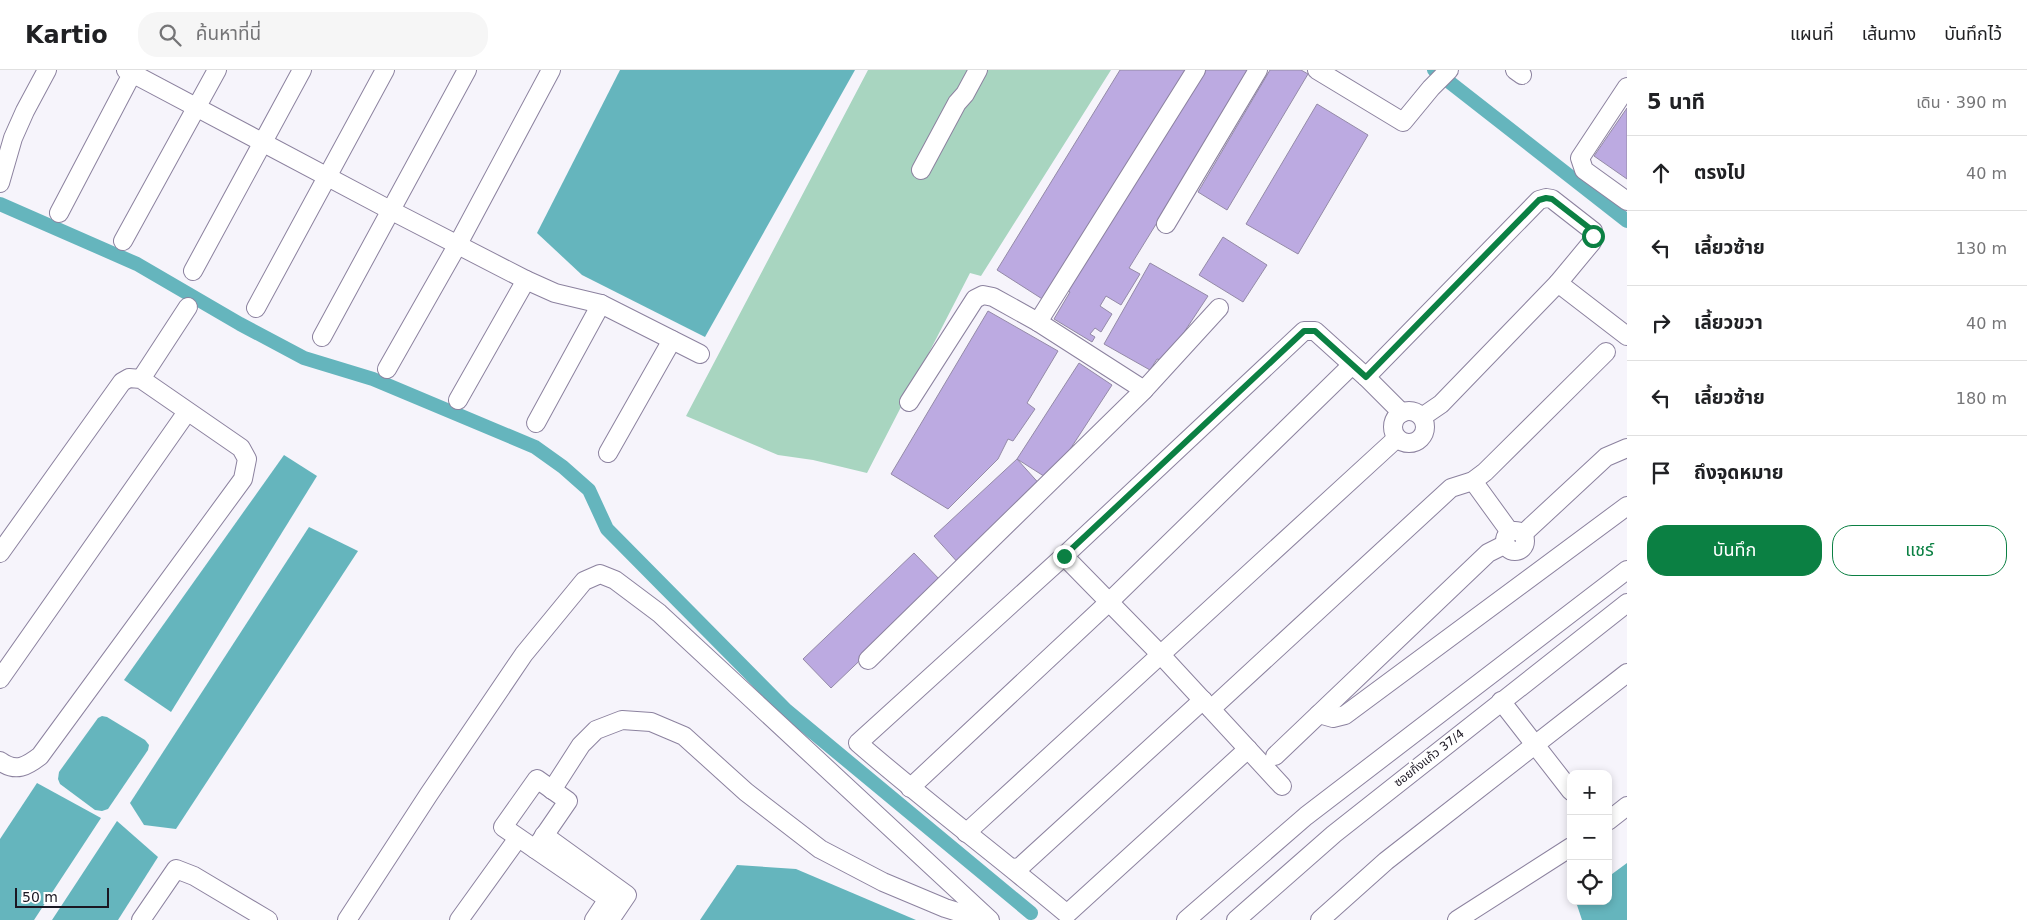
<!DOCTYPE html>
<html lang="th">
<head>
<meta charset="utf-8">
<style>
	body { margin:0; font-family:"DejaVu Sans","Noto Sans Thai",sans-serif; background:#f6f6f6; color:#202124 }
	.controls { position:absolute; right:15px; bottom:15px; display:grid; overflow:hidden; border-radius:10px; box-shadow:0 2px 8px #0003 }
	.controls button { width:45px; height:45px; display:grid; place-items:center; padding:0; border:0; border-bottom:1px solid #e0e0e0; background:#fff; color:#202124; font:25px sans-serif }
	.scale { position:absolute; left:15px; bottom:12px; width:94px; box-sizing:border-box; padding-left:5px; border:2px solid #1b1722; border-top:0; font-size:14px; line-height:18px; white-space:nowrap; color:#1b1722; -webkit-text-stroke:4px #fff; paint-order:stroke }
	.stop { position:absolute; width:15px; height:15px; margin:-11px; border:4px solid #0b8043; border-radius:50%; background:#fff }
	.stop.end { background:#0b8043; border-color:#fff; box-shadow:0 1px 5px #0008 }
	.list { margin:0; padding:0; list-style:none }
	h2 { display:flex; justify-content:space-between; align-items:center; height:65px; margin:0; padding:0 20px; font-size:21px }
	h2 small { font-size:16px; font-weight:400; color:#757577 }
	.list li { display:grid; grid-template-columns:32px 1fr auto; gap:15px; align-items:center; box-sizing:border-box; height:75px; padding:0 20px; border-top:1px solid #e0e0e0 }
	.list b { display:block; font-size:19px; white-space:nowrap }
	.list em { font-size:16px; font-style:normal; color:#757577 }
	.actions { display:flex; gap:10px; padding:15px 20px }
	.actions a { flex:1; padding:11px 0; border:1px solid #0b8043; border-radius:20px; text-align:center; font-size:18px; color:#0b8043 }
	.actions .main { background:#0b8043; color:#fff }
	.icon { flex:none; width:28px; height:28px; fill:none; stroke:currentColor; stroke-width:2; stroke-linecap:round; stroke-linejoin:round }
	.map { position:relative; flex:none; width:1627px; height:850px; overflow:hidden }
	header { display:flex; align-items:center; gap:30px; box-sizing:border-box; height:70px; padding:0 25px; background:#fff; border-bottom:1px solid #e0e0e0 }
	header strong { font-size:24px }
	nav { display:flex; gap:28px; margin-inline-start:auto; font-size:18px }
	.search { width:350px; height:45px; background:#f6f6f6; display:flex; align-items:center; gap:12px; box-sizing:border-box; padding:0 18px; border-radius:20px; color:#757577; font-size:19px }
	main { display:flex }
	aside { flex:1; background:#fff }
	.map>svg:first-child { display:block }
</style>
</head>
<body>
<header>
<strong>Kartio</strong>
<div class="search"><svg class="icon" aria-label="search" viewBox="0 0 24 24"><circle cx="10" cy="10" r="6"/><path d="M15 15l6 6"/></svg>ค้นหาที่นี่</div>
<nav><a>แผนที่</a><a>เส้นทาง</a><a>บันทึกไว้</a></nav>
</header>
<main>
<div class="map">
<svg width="1627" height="850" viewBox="0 0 1627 850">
	<rect width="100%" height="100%" fill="#f6f4fb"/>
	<path fill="#a8d5c0" d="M868 0H1111L981 206 970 203 867 403 813 390 778 385 686 346Z"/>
	<g fill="#65b5bd">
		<path d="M620 0H855L705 267 582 205 537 163Z"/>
		<path d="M284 385 317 406 171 642 124 610Z"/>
		<path d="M309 457 358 481 176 759 144 755 130 733Z"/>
		<path d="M102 646 107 647 145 670 149 675 148 680 108 739 102 741 95 740 60 714 58 709 59 702 98 648Z"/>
		<path d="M37 713 101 748 34 850H0V769Z"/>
		<path d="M117 751 158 787 118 850H52Z"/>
		<path d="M1627 793V850H1582L1576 832 1608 831V807Z"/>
		<path d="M737 795 796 799 916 850H700Z"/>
	</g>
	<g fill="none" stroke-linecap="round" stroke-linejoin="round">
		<g stroke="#65b5bd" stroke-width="14">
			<path d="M1434 0 1627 151"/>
			<path d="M0 134 137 194 240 254 304 288 373 309 535 377 563 397 589 420 607 459 786 640 1031 843"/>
		</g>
	</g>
	<g fill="#bcaae1" stroke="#948aa7">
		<path d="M1120 0H1257L1169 139 1166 138 1129 198 1140 204 1121 235 1106 226 1100 236 1112 244 1101 262 1095 258 1090 264 1095 267 1092 272 1054 249 1070 222 1058 214 1047 232 997 200Z"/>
		<path d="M1270 0H1301L1308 4 1227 140 1198 122Z"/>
		<path d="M1317 34 1368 65 1298 184 1246 154Z"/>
		<path d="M1627 38V109L1594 86Z"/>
		<path d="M1223 167 1267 195 1243 232 1199 205Z"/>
		<path d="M1150 193 1208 226 1165 291 1157 289 1150 300 1104 274Z"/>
		<path d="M988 241 1058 281 1027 333 1035 339 1013 371 1008 369 998 389 948 439 891 404Z"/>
		<path d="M1079 293 1112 315 1050 410 1017 389Z"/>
		<path d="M1017 389 1043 418 960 495 934 466Z"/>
		<path d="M914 483 942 512 831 618 803 589Z"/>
	</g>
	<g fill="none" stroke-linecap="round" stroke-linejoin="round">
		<defs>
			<g id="minor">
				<path d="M126 0 392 141 526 210 555 223 601 234 700 284"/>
				<path d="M1317 0 1403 52 1431 18 1449 0"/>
				<path d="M1515 0 1522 5"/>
				<path d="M1627 17 1580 88 1584 100 1627 131"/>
				<path d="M921 100 957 33 965 24 978 0"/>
				<path d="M0 113 13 68 25 41 47 0"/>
				<path d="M59 143 134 0"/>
				<path d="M1166 154 1258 0"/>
				<path d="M123 171 217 0"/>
				<path d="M193 201 302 0"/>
				<path d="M256 238 385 0"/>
				<path d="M1038 252 1196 0"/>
				<path d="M322 267 467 0"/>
				<path d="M387 299 458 174 551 0"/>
				<path d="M1366 307 1539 130 1546 128 1552 129 1593 161 1592 172 1558 213"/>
				<path d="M141 309 188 237"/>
				<path d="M458 330 526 210"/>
				<path d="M909 332 975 229 983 225 993 227 1038 252 1144 320"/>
				<circle cx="1409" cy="357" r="16"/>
				<path d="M1422 347 1441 334 1558 213 1627 266"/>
				<path d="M536 353 601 234"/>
				<path d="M608 383 672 270"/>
				<path d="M1473 411 1510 462"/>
				<circle cx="1515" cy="471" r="10"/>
				<path d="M1523 464 1606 387 1627 378"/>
				<path d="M0 483 122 312 129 308 141 309 241 378 247 389 243 409 40 686C27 696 16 703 0 691"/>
				<path d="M1064 486 1161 585 1282 716"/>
				<path d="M868 590 1144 320 1219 238"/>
				<path d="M0 609 187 342"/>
				<path d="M1501 631 1571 721"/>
				<path d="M1211 639 1451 418 1473 411 1485 402 1606 282"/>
				<path d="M1319 644 1333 648 1345 645 1627 436"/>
				<path d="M1248 679 1067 844C998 786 926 732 858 673L1064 486 1304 261H1315L1366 307 1402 343"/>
				<path d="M1275 686 1488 483 1506 474"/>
				<path d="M537 709 568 731 535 779 503 757Z"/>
				<path d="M910 718 1109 532 1352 295"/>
				<path d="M552 720 581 675 596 660 622 650 651 652 684 666 746 722 820 779 883 812 945 838 984 850"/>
				<path d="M1608 751 1627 736"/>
				<path d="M966 763 1397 368"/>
				<path d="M544 765 627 825 610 850"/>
				<path d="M535 779 608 829 594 850"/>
				<path d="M1012 798 1020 797 1203 630"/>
				<path d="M141 850 176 799 194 806 268 850"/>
				<path d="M347 850 429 724 524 584 584 511 600 504 615 510 659 543 990 850"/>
				<path d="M459 850 518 768"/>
				<path d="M1186 850 1306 746 1627 500"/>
				<path d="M1236 850 1334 764 1627 533"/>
				<path d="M1320 850 1386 791 1627 603"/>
				<path d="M1457 850 1571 777"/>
			</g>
		</defs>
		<use href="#minor" stroke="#8c829f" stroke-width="20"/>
		<use href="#minor" stroke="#fff" stroke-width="18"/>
	</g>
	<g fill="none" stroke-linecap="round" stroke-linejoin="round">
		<path stroke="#0b8043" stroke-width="6" d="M1064 486 1304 261H1315L1366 307 1539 130 1546 128 1552 129 1592 160 1593 166"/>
	</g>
	<g text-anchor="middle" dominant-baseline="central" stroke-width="4.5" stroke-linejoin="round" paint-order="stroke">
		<g font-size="12" fill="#1b1722" stroke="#fff">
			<text transform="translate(1429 688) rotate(-38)">ซอยกิ่งแก้ว 37/4</text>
		</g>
	</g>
</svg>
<div class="controls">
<button>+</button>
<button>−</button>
<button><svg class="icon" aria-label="locate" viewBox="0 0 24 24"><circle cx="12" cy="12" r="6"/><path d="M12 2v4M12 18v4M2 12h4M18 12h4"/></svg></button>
</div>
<div class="scale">50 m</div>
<div class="stop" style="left:1593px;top:166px"></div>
<div class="stop end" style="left:1064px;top:486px"></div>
</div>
<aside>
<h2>5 นาที<small>เดิน · 390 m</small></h2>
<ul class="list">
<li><svg class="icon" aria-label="ahead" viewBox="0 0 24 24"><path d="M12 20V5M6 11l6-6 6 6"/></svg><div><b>ตรงไป</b></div><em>40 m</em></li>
<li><svg class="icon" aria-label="left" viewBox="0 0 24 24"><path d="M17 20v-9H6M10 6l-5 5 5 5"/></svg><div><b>เลี้ยวซ้าย</b></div><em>130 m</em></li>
<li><svg class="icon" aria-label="right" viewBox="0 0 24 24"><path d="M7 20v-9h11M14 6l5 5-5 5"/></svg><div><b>เลี้ยวขวา</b></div><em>40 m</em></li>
<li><svg class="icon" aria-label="left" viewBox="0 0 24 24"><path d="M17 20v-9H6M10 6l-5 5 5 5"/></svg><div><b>เลี้ยวซ้าย</b></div><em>180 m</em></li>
<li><svg class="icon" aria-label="arrive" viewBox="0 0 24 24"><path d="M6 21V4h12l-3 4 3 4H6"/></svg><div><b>ถึงจุดหมาย</b></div></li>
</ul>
<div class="actions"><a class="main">บันทึก</a><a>แชร์</a></div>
</aside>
</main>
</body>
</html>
